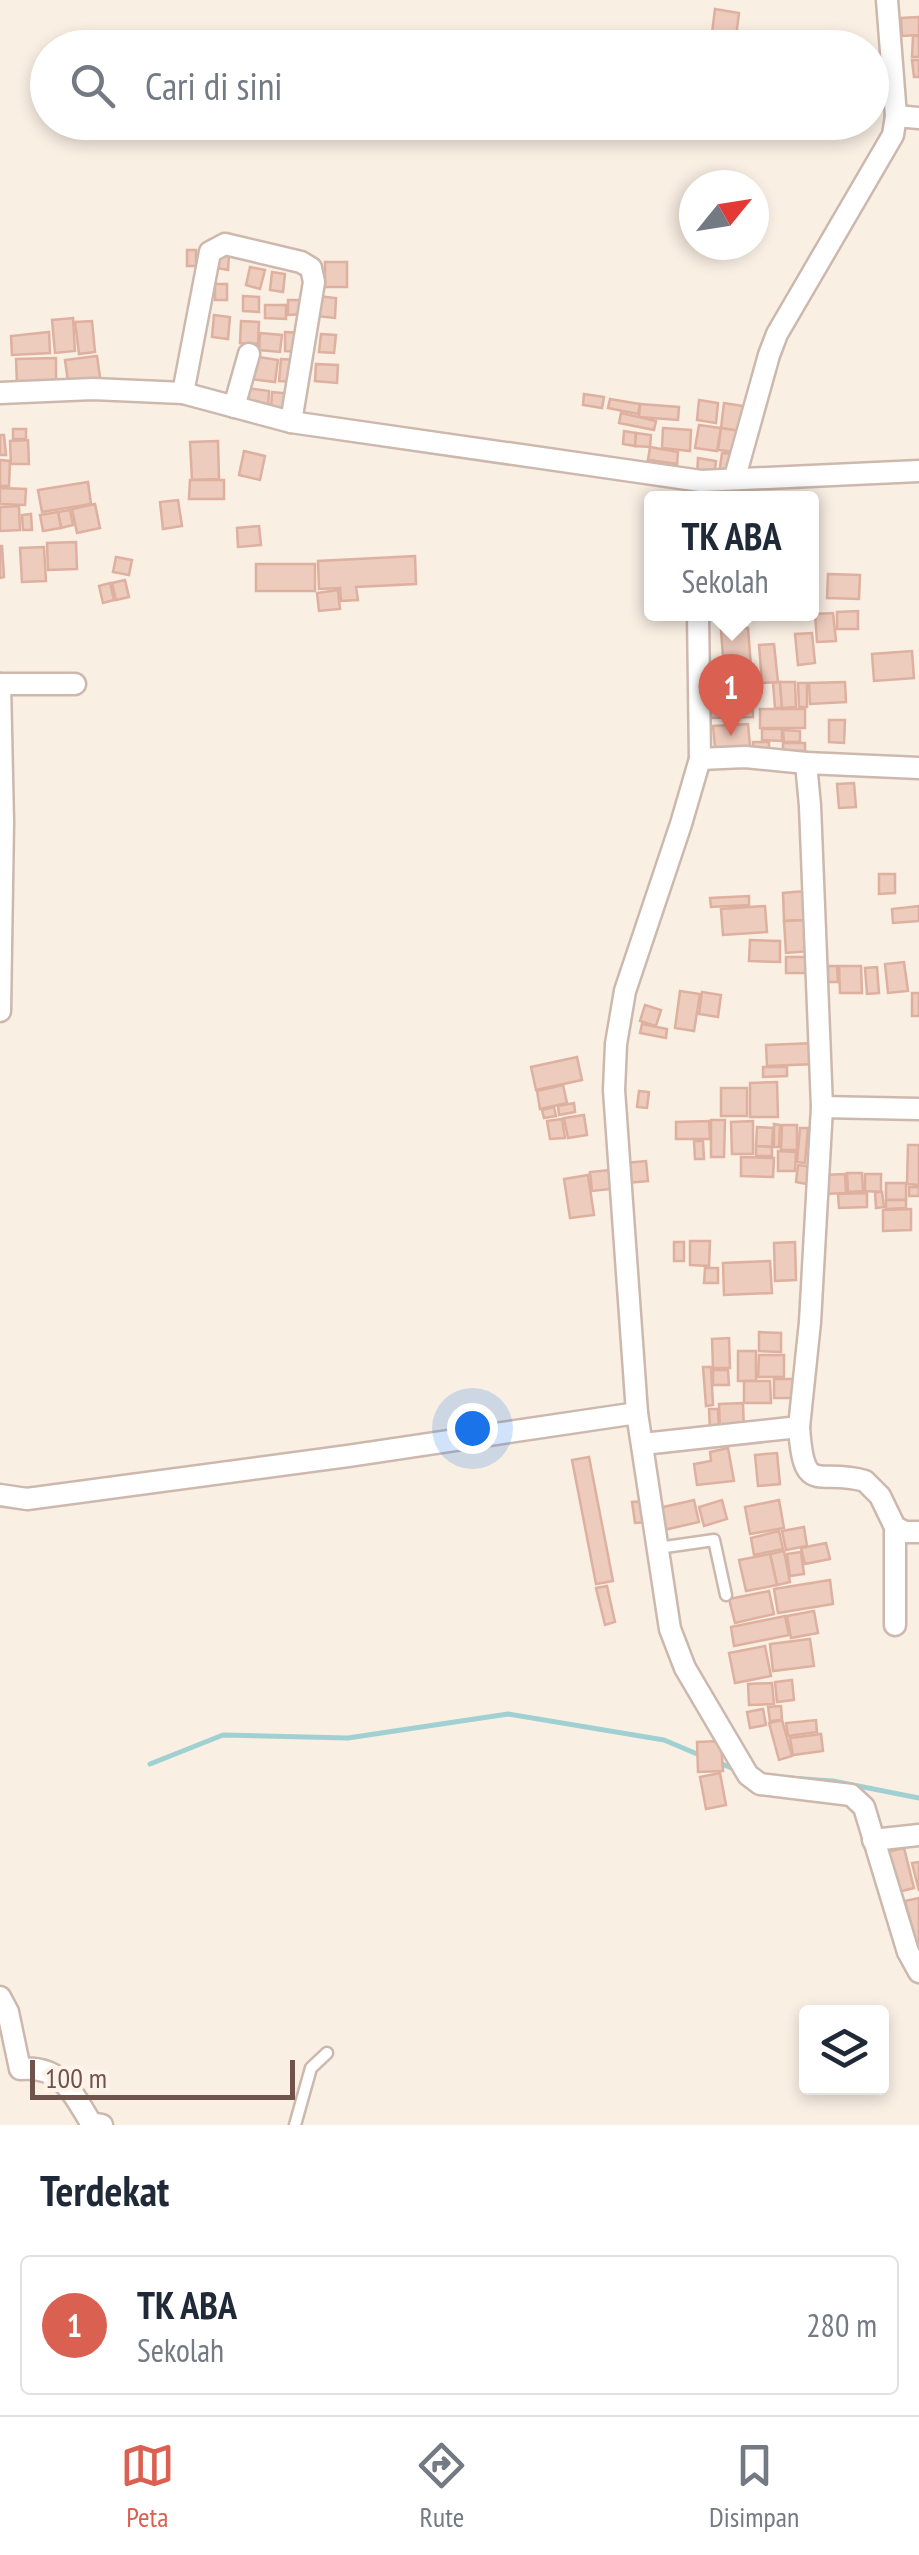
<!DOCTYPE html>
<html lang="id">
<head>
<meta charset="utf-8">
<style>
	body { margin:0; font-family:"PT Sans Narrow",sans-serif; background:#f2f2f3; color:#1f2937 }
	.controls { position:absolute; right:30px; bottom:30px; display:grid; overflow:hidden; border-radius:10px; box-shadow:0 5px 15px #0003 }
	.controls button { width:90px; height:90px; display:grid; place-items:center; padding:0; border:0; border-bottom:2px solid #e0e1e3; background:#fff; color:#1f2937; font:50px sans-serif }
	.compass { position:absolute; left:679px; top:170px; width:90px; height:90px; border-radius:50%; background:#fff; box-shadow:0 5px 15px #0003; rotate:60deg }
	.scale { position:absolute; left:30px; bottom:25px; width:265px; box-sizing:border-box; padding-left:10px; border:5px solid #70544b; border-top:0; font-size:28px; line-height:35px; white-space:nowrap; color:#70544b; -webkit-text-stroke:8px #fdf3e9; paint-order:stroke }
	.you { position:absolute; left:472px; top:1428px; width:35px; height:35px; margin:-25px; border:8px solid #fff; border-radius:50%; background:#1a73e8; box-shadow:0 0 0 15px #1a73e833 }
	.badge { display:grid; place-items:center; width:65px; height:65px; border-radius:50%; background:#da6152; color:#fff; font-size:32px; font-weight:700 }
	.pin { position:absolute; translate:-50% -82px; filter:drop-shadow(0 2px 5px #0008) }
	.pin::after { content:''; position:absolute; top:52px; width:35px; height:30px; background:inherit; clip-path:polygon(0 0,100% 0,50% 100%) }
	.popup { position:absolute; left:644px; top:491px; width:175px; height:130px; box-sizing:border-box; display:grid; place-content:center; border-radius:10px; background:#fff; filter:drop-shadow(0 2px 8px #0005); font-size:32px; white-space:nowrap; color:#747a83 }
	.popup b { font-size:38px; color:#1f2937 }
	.popup::after { content:''; position:absolute; left:50%; top:100%; margin-left:-20px; border:20px solid transparent; border-top-color:#fff }
	.list { margin:0; padding:0; list-style:none }
	h2 { display:flex; justify-content:space-between; align-items:center; height:130px; margin:0; padding:0 40px; font-size:42px }
	h2 small { font-size:32px; font-weight:400; color:#747a83 }
	.list li { display:grid; grid-template-columns:65px 1fr auto; gap:30px; align-items:center; box-sizing:border-box; height:140px; margin:0 20px 20px; padding:0 20px; border:2px solid #e0e1e3; border-radius:10px }
	.list b { display:block; font-size:38px; white-space:nowrap }
	.list p { margin:0; font-size:32px; white-space:nowrap; color:#747a83 }
	.list em { font-size:32px; font-style:normal; color:#747a83 }
	.icon { flex:none; width:55px; height:55px; fill:none; stroke:currentColor; stroke-width:2; stroke-linecap:round; stroke-linejoin:round }
	.map { position:relative; flex:none; width:919px; height:2125px; overflow:hidden }
	.search { position:absolute; background:#fff; box-shadow:0 5px 15px #0003; left:30px; right:30px; top:30px; height:110px; display:flex; align-items:center; gap:25px; box-sizing:border-box; padding:0 35px; border-radius:55px; color:#747a83; font-size:38px }
	.sheet { height:290px; background:#fff }
	nav { display:flex; justify-content:space-around; align-items:center; box-sizing:border-box; height:140px; border-top:2px solid #e0e1e3; background:#fff; font-size:28px; color:#747a83 }
	nav a { display:grid; justify-items:center; gap:5px }
	nav .on { color:#da6152 }
	.map>svg:first-child { display:block }
</style>
</head>
<body>
<div class="map">
<svg width="919" height="2125" viewBox="0 0 919 2125">
	<rect width="100%" height="100%" fill="#faefe3"/>
	<g fill="none" stroke-linecap="round" stroke-linejoin="round">
		<g stroke="#a1d0d3" stroke-width="5">
			<path d="M717 1762 739 1771"/>
			<path d="M150 1764 223 1735 348 1738 508 1714 664 1740 702 1756"/>
			<path d="M789 1778 833 1781 919 1798"/>
		</g>
	</g>
	<g fill="#edcbbd" stroke="#deb09f" stroke-width="2.5">
		<path d="M715 9 739 13 736 37 712 33Z"/>
		<path d="M919 17V35L902 36 901 18Z"/>
		<path d="M913 36H919V57H912Z"/>
		<path d="M912 60H919V77H914Z"/>
		<rect x="187" y="250" width="9" height="16"/>
		<path d="M218 254 229 255 228 270 217 268Z"/>
		<rect x="325" y="262" width="22" height="25"/>
		<path d="M250 267 265 270 260 289 246 285Z"/>
		<path d="M272 272 285 274 283 292 270 290Z"/>
		<rect x="215" y="284" width="12" height="16"/>
		<path d="M243 296 259 297V312L243 311Z"/>
		<path d="M317 296 336 298 335 318 315 316Z"/>
		<path d="M288 300H306V314L288 315Z"/>
		<path d="M265 305H286V319L265 318Z"/>
		<path d="M214 315 230 317 228 339 212 337Z"/>
		<path d="M73 318 75 351 55 353 52 320Z"/>
		<path d="M92 321 95 352 79 354 75 322Z"/>
		<path d="M241 321 259 322 258 344 240 343Z"/>
		<path d="M49 332 50 353 12 355 11 336Z"/>
		<path d="M285 332 302 333V352L285 351Z"/>
		<path d="M260 333 282 335 280 352 259 350Z"/>
		<path d="M321 334 336 335 334 353 319 352Z"/>
		<path d="M97 356 101 384 69 389 65 360Z"/>
		<path d="M252 356 278 360 275 382 249 379Z"/>
		<path d="M56 358V383L17 384 16 359Z"/>
		<path d="M281 359 297 360 296 382 279 381Z"/>
		<path d="M316 364 338 365 337 383 315 381Z"/>
		<path d="M246 388 269 391 268 408 244 405Z"/>
		<path d="M272 392 293 394 291 411 271 410Z"/>
		<path d="M584 394 604 397 602 408 583 405Z"/>
		<path d="M610 399 640 404 638 414 608 408Z"/>
		<path d="M699 400 718 403 716 423 697 420Z"/>
		<path d="M724 403 743 406 740 431 721 428Z"/>
		<path d="M640 404 679 407 678 420 639 417Z"/>
		<path d="M621 413 656 421 654 430 619 423Z"/>
		<path d="M699 425 721 428 717 451 695 448Z"/>
		<path d="M663 428 691 430 690 451 662 448Z"/>
		<path d="M721 428 740 431 737 452 718 450Z"/>
		<rect x="13" y="429" width="13" height="10"/>
		<path d="M624 431 636 433 635 446 623 444Z"/>
		<path d="M636 433 651 435 650 447 635 446Z"/>
		<path d="M0 435H4L6 455H0Z"/>
		<path d="M28 440 29 464H11L10 441Z"/>
		<path d="M218 441 219 479 192 480 190 442Z"/>
		<path d="M650 447 678 452 677 464 648 460Z"/>
		<path d="M244 451 265 456 260 480 239 475Z"/>
		<path d="M722 453 735 454 732 476 719 474Z"/>
		<path d="M698 458 716 461 714 478 697 476Z"/>
		<path d="M0 460 10 461 9 486H0Z"/>
		<path d="M648 460 677 464 675 476 646 471Z"/>
		<path d="M190 480H224V499H189Z"/>
		<path d="M88 482 91 504 42 512 38 490Z"/>
		<path d="M0 488 26 489 25 505 0 504Z"/>
		<path d="M178 500 182 526 163 529 160 502Z"/>
		<path d="M95 504 100 528 77 533 72 509Z"/>
		<path d="M19 506 20 530 0 531V507Z"/>
		<path d="M70 510 73 525 61 528 58 512Z"/>
		<path d="M58 512 61 528 43 531 40 515Z"/>
		<path d="M31 514 32 530H23L22 515Z"/>
		<path d="M259 526 261 545 238 547 237 528Z"/>
		<path d="M76 542 77 569 48 570 47 543Z"/>
		<path d="M0 546H2L4 577 0 578Z"/>
		<path d="M44 547 46 581 22 582 20 548Z"/>
		<path d="M415 556 416 584 356 587 358 600 341 601 340 588 319 589 318 561Z"/>
		<path d="M116 557 132 560 129 575 113 572Z"/>
		<rect x="256" y="564" width="59" height="27"/>
		<path d="M828 574 860 575 859 599 827 598Z"/>
		<path d="M125 580 129 597 116 600 112 583Z"/>
		<path d="M110 583 114 600 103 603 99 586Z"/>
		<path d="M338 590 340 609 319 611 317 593Z"/>
		<path d="M858 611V629H837V612Z"/>
		<path d="M833 613 836 641 817 642 815 614Z"/>
		<path d="M748 628 751 667 724 670 721 630Z"/>
		<path d="M812 633 815 663 798 665 795 634Z"/>
		<path d="M774 644 778 682 762 683 759 645Z"/>
		<path d="M912 651 914 678 874 681 872 654Z"/>
		<path d="M751 678 753 717 711 718 709 679Z"/>
		<path d="M780 682 782 708H775L773 683Z"/>
		<path d="M780 682H795L796 707 782 708Z"/>
		<path d="M845 682 846 702 810 704 809 683Z"/>
		<path d="M798 683H807V707H799Z"/>
		<rect x="760" y="709" width="45" height="19"/>
		<path d="M829 720H845L844 743 829 742Z"/>
		<path d="M748 724 750 746 715 748 713 726Z"/>
		<path d="M762 729H782V741L762 740Z"/>
		<path d="M783 730 800 731V742H784Z"/>
		<rect x="753" y="742" width="16" height="10"/>
		<rect x="783" y="743" width="22" height="8"/>
		<path d="M854 783 856 807 839 808 837 784Z"/>
		<path d="M879 874H895V893L879 894Z"/>
		<path d="M805 891 807 920 784 921 783 893Z"/>
		<path d="M749 896V905L711 907 710 898Z"/>
		<path d="M765 906 767 932 723 935 721 909Z"/>
		<path d="M919 906V921L893 923 892 909Z"/>
		<path d="M807 920 809 951 786 953 784 921Z"/>
		<path d="M750 940 780 941V962L749 961Z"/>
		<rect x="786" y="957" width="25" height="16"/>
		<path d="M904 962 908 991 888 993 885 964Z"/>
		<path d="M828 966H837L838 982H828Z"/>
		<path d="M839 966H861L862 993H840Z"/>
		<path d="M877 967 879 993 867 994 865 968Z"/>
		<path d="M680 991 700 994 694 1031 675 1028Z"/>
		<path d="M702 992 721 995 718 1017 699 1014Z"/>
		<rect x="912" y="993" width="7" height="23"/>
		<path d="M645 1005 661 1010 656 1026 640 1021Z"/>
		<path d="M642 1024 667 1029 666 1038 640 1033Z"/>
		<path d="M815 1043 816 1064 767 1066 766 1045Z"/>
		<path d="M577 1057 582 1080 536 1090 531 1067Z"/>
		<path d="M763 1067H787V1076L763 1077Z"/>
		<path d="M777 1082 778 1117H750V1083Z"/>
		<path d="M563 1085 567 1103 540 1109 537 1091Z"/>
		<rect x="721" y="1088" width="26" height="28"/>
		<path d="M639 1091 649 1092 647 1108 637 1107Z"/>
		<path d="M574 1103 575 1112 559 1115 558 1106Z"/>
		<path d="M554 1107 556 1116 544 1118 542 1110Z"/>
		<path d="M584 1115 587 1135 568 1138 564 1118Z"/>
		<path d="M562 1119 565 1138 550 1139 547 1121Z"/>
		<path d="M711 1120H725L724 1157H711Z"/>
		<path d="M709 1121 710 1139H676V1122Z"/>
		<path d="M753 1121V1154H732L731 1122Z"/>
		<path d="M774 1124 780 1125 779 1147H774Z"/>
		<path d="M782 1125H797V1150H781Z"/>
		<path d="M757 1127 773 1128 772 1147 756 1146Z"/>
		<path d="M800 1128H808L805 1163 797 1162Z"/>
		<path d="M694 1141H703L704 1159H695Z"/>
		<path d="M908 1145H919V1185L907 1184Z"/>
		<path d="M756 1146 772 1147V1156H756Z"/>
		<path d="M778 1151 796 1152 795 1171H778Z"/>
		<path d="M741 1157 774 1158 773 1177 741 1176Z"/>
		<path d="M646 1161 648 1181 627 1183 625 1163Z"/>
		<path d="M798 1165 814 1167 812 1185 796 1182Z"/>
		<path d="M609 1170 611 1189 592 1191 590 1172Z"/>
		<path d="M847 1173H862L863 1191 848 1192Z"/>
		<path d="M845 1174 846 1193 824 1194 823 1175Z"/>
		<path d="M865 1174H881V1192L865 1191Z"/>
		<path d="M588 1175 594 1215 570 1218 564 1179Z"/>
		<rect x="886" y="1183" width="20" height="17"/>
		<rect x="909" y="1187" width="10" height="9"/>
		<path d="M875 1192H882L884 1207 876 1208Z"/>
		<path d="M867 1193V1207L839 1208 838 1194Z"/>
		<path d="M886 1200H906V1208L886 1209Z"/>
		<path d="M911 1209V1230L883 1231V1210Z"/>
		<path d="M690 1241H710L709 1266 690 1265Z"/>
		<rect x="674" y="1242" width="10" height="19"/>
		<path d="M795 1242 796 1280 775 1281 774 1243Z"/>
		<path d="M770 1261 772 1293 724 1295 723 1263Z"/>
		<path d="M705 1268H718V1283H704Z"/>
		<path d="M759 1332 781 1333V1352L759 1351Z"/>
		<path d="M729 1338 730 1368H713L712 1339Z"/>
		<rect x="738" y="1351" width="18" height="30"/>
		<path d="M759 1355H784V1377H758Z"/>
		<path d="M703 1367H711L713 1405 706 1406Z"/>
		<path d="M713 1370H728L729 1385H713Z"/>
		<rect x="774" y="1379" width="22" height="19"/>
		<path d="M744 1381H770L771 1403H744Z"/>
		<path d="M743 1403 744 1432 720 1433 719 1404Z"/>
		<path d="M709 1409H718L719 1429 710 1430Z"/>
		<path d="M728 1448 734 1481 697 1485 694 1464 711 1461 710 1452Z"/>
		<path d="M777 1453 780 1484 758 1486 755 1455Z"/>
		<path d="M589 1457 613 1581 596 1584 572 1460Z"/>
		<path d="M694 1500 699 1522 664 1530 659 1508Z"/>
		<path d="M722 1500 727 1519 704 1526 699 1507Z"/>
		<path d="M779 1500 784 1528 750 1534 745 1507Z"/>
		<path d="M646 1501 649 1522 635 1523 632 1502Z"/>
		<path d="M804 1527 807 1546 786 1550 782 1531Z"/>
		<path d="M779 1531 783 1549 754 1555 751 1538Z"/>
		<path d="M826 1543 830 1559 805 1564 801 1548Z"/>
		<path d="M784 1551 790 1582 777 1585 770 1554Z"/>
		<path d="M801 1552 804 1574 790 1576 787 1554Z"/>
		<path d="M770 1554 777 1585 746 1591 739 1560Z"/>
		<path d="M830 1580 833 1604 778 1613 774 1589Z"/>
		<path d="M607 1586 615 1622 605 1625 596 1588Z"/>
		<path d="M769 1591 774 1614 735 1623 729 1599Z"/>
		<path d="M814 1611 818 1633 791 1638 787 1616Z"/>
		<path d="M785 1616 789 1635 734 1646 731 1627Z"/>
		<path d="M810 1639 814 1666 773 1671 770 1644Z"/>
		<path d="M765 1646 771 1676 735 1683 729 1653Z"/>
		<path d="M792 1680 794 1700 777 1702 775 1682Z"/>
		<path d="M772 1683 774 1704 749 1705 748 1684Z"/>
		<path d="M781 1706 782 1720 770 1721 768 1707Z"/>
		<path d="M763 1709 766 1725 750 1728 747 1712Z"/>
		<path d="M782 1720 792 1756 779 1760 769 1723Z"/>
		<path d="M816 1720 817 1732 788 1736 786 1723Z"/>
		<path d="M821 1734 823 1751 793 1755 790 1738Z"/>
		<path d="M721 1741 723 1771 698 1772 697 1742Z"/>
		<path d="M720 1773 726 1805 706 1809 700 1777Z"/>
		<path d="M904 1848 914 1888 898 1892 887 1852Z"/>
		<path d="M919 1862V1891L912 1863Z"/>
		<path d="M919 1898V1944L917 1945 905 1901Z"/>
	</g>
	<g fill="none" stroke-linecap="round" stroke-linejoin="round">
		<defs>
			<g id="service">
				<path d="M658 1548 714 1540 726 1595"/>
				<path d="M295 2125 311 2068 327 2053"/>
			</g>
			<g id="minor">
				<path d="M896 116 919 118"/>
				<path d="M0 393 93 389 183 393 291 422 701 481 919 471"/>
				<path d="M183 393 210 252 225 244 301 262 311 268 314 282 291 422"/>
				<path d="M234 407 249 354"/>
				<path d="M735 477 769 355 777 334 893 135 896 116 887 0"/>
				<path d="M698 614 700 759 681 824 625 991 616 1044 614 1090 637 1413 670 1629 685 1668 748 1775 760 1784 851 1795 864 1807 908 1952 919 1972"/>
				<path d="M0 684H75"/>
				<path d="M806 763 919 768"/>
				<path d="M0 1011 3 822 0 684"/>
				<path d="M822 1107 919 1109"/>
				<path d="M799 1427C804 1499 818 1467 865 1481L880 1496 895 1527 905 1532H919"/>
				<path d="M643 1444 799 1427 810 1322 822 1107 810 806 806 763 745 757 700 759"/>
				<path d="M0 1495 27 1499 348 1456 637 1413"/>
				<path d="M895 1625V1527"/>
				<path d="M873 1840 919 1835"/>
				<path d="M0 1997 8 2012 20 2069C61 2065 72 2092 91 2123L102 2125"/>
			</g>
		</defs>
		<use href="#service" stroke="#cdb8ae" stroke-width="15"/>
		<use href="#minor" stroke="#cdb8ae" stroke-width="25"/>
		<use href="#service" stroke="#fff" stroke-width="10"/>
		<use href="#minor" stroke="#fff" stroke-width="20"/>
	</g>
</svg>
<div class="controls">
<button><svg class="icon" aria-label="layers" viewBox="0 0 24 24"><path d="M12 4l9 5-9 5-9-5zM3 14l9 5 9-5"/></svg></button>
</div>
<svg class="compass" viewBox="-18 -18 36 36"><path d="M0-13l5 13h-10z" fill="#e53935"/><path d="M0 13l5-13h-10z" fill="#747a83"/></svg>
<div class="scale">100 m</div>
<div class="you"></div>
<div class="pin badge" style="left:731px;top:736px">1</div>
<div class="popup"><b>TK ABA</b>Sekolah</div>
<div class="search"><svg class="icon" aria-label="search" viewBox="0 0 24 24"><circle cx="10" cy="10" r="6"/><path d="M15 15l6 6"/></svg>Cari di sini</div>
</div>
<section class="sheet">
<h2>Terdekat<small></small></h2>
<ul class="list">
<li><span class="badge">1</span><div><b>TK ABA</b><p>Sekolah</p></div><em>280 m</em></li>
</ul>
</section>
<nav>
<a class="on"><svg class="icon" aria-label="map" viewBox="0 0 24 24"><path d="M3 6l6-2 6 2 6-2v14l-6 2-6-2-6 2zM9 4v14M15 6v14"/></svg>Peta</a>
<a><svg class="icon" aria-label="directions" viewBox="0 0 24 24"><path d="M12 3l9 9-9 9-9-9zM9 14v-3h6M13 9l2 2-2 2"/></svg>Rute</a>
<a><svg class="icon" aria-label="saved" viewBox="0 0 24 24"><path d="M7 4h10v16l-5-4-5 4z"/></svg>Disimpan</a>
</nav>
</body>
</html>
